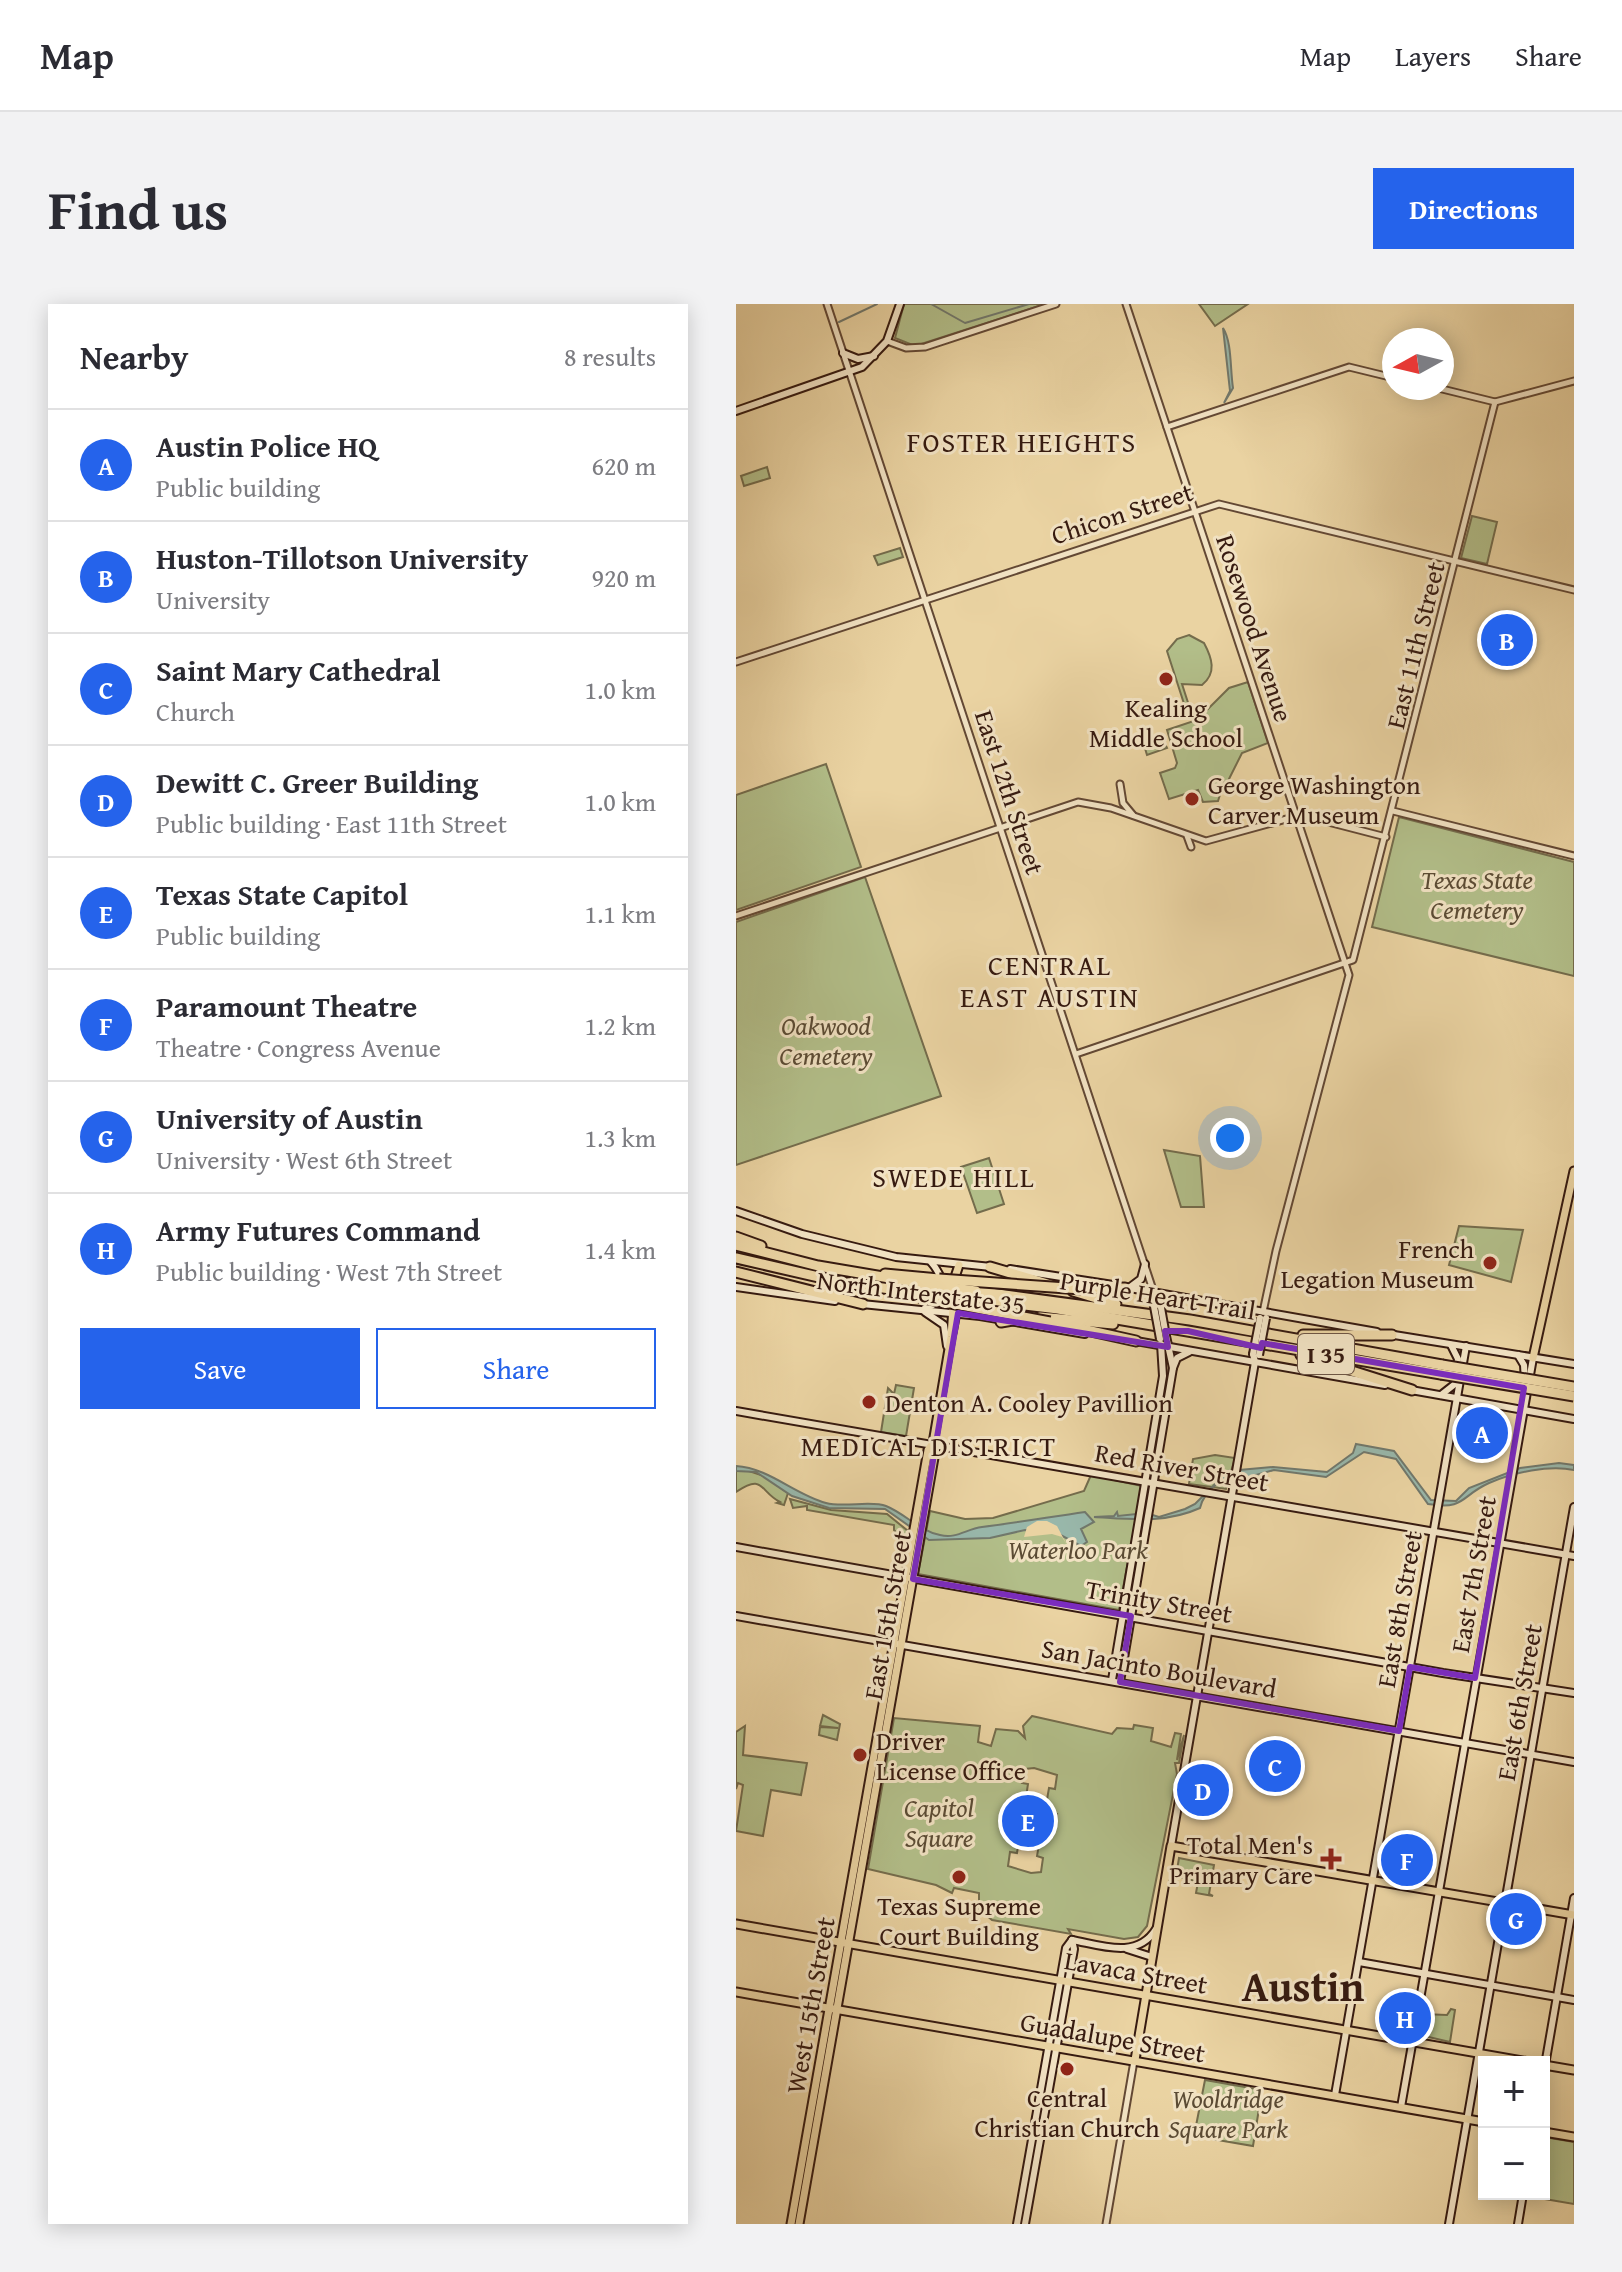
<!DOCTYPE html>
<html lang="en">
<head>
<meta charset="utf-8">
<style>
	body { margin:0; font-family:"Gentium Book Plus",serif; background:#f2f2f3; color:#2b2b33 }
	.controls { position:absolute; right:24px; bottom:24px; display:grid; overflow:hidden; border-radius:0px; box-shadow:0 4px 20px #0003 }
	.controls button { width:72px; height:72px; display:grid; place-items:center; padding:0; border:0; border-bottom:2px solid #e1e1e2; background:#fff; color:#2b2b33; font:40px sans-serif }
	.compass { position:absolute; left:646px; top:24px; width:72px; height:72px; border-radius:50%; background:#fff; box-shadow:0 4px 20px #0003; rotate:262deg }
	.you { position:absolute; left:494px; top:834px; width:28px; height:28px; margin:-20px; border:6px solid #fff; border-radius:50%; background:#1a73e8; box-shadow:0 0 0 12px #1a73e833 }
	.badge { display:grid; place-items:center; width:52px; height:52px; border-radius:50%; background:#2563eb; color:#fff; font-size:26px; font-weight:700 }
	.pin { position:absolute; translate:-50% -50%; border:4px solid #fff; box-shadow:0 2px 8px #0006 }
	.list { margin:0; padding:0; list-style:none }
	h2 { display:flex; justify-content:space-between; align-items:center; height:104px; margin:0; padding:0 32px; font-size:34px }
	h2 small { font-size:26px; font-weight:400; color:#7c7c81 }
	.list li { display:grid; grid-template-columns:52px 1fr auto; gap:24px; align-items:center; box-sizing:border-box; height:112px; padding:0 32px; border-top:2px solid #e1e1e2 }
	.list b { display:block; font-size:30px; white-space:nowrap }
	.list p { margin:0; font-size:26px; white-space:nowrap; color:#7c7c81 }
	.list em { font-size:26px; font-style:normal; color:#7c7c81 }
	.actions { display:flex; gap:16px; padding:24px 32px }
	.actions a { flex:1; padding:18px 0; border:2px solid #2563eb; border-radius:0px; text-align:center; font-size:28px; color:#2563eb }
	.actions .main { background:#2563eb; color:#fff }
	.map { position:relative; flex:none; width:838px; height:1920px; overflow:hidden; border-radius:0px }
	header { display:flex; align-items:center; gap:48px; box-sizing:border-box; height:112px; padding:0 40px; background:#fff; border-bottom:2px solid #e1e1e2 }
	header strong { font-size:38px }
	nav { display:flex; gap:44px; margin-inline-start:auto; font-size:28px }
	.intro { display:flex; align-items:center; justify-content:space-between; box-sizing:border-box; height:192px; padding:0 48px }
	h1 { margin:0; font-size:56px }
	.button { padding:20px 36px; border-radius:0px; background:#2563eb; color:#fff; font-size:28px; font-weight:700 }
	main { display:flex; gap:48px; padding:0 48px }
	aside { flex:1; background:#fff; border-radius:0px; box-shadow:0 4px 20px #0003 }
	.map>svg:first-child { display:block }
</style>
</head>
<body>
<header>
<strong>Map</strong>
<nav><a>Map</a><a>Layers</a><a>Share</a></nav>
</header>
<div class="intro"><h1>Find us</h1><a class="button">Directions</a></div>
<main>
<aside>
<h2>Nearby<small>8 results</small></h2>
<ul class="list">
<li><span class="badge">A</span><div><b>Austin Police HQ</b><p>Public building</p></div><em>620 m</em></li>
<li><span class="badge">B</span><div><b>Huston-Tillotson University</b><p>University</p></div><em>920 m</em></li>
<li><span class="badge">C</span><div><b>Saint Mary Cathedral</b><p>Church</p></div><em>1.0 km</em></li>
<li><span class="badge">D</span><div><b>Dewitt C. Greer Building</b><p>Public building · East 11th Street</p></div><em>1.0 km</em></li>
<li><span class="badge">E</span><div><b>Texas State Capitol</b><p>Public building</p></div><em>1.1 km</em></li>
<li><span class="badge">F</span><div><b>Paramount Theatre</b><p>Theatre · Congress Avenue</p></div><em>1.2 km</em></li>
<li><span class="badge">G</span><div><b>University of Austin</b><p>University · West 6th Street</p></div><em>1.3 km</em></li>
<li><span class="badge">H</span><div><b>Army Futures Command</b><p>Public building · West 7th Street</p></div><em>1.4 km</em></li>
</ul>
<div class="actions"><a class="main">Save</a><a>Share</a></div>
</aside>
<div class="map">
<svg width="838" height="1920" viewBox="0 0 838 1920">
	<rect width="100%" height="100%" fill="#ead3a2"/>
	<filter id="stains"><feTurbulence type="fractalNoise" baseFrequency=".0025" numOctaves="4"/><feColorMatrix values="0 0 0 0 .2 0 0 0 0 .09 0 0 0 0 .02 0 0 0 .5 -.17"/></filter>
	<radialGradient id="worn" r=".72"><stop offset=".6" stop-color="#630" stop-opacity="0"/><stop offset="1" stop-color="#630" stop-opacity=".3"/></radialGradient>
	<g fill="#b2be89" stroke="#746c4c" stroke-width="2" fill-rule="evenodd">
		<path d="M168 0H309L179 42 159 34Z"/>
		<path d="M463 0H512L479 22Z"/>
		<path d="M31 163 34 174 8 182 5 172Z"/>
		<path d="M736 212 761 218 751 260 725 254Z"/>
		<path d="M164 244 167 253 142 261 138 252Z"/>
		<path d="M453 331 468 339C476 354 481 369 466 381L446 380 456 411 452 412 431 347 441 335Z"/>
		<path d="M512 378 532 439 506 449 491 479 488 478 482 497 467 498 462 486 433 495 424 469 439 464 441 459 431 426 461 416 493 384Z"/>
		<path d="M425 432 431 444 411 451 408 441Z"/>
		<path d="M90 460 125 563 0 606V491Z"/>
		<path d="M663 513 838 558V672L636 623Z"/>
		<path d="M129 573 205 792 0 861V618Z"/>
		<path d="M428 846 464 852 468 903H445Z"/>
		<path d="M253 854 268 900 241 909 225 863Z"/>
		<path d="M723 922 787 926 775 978 713 961Z"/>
		<path d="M160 1081 178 1084 170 1132 145 1128 152 1084 158 1090Z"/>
		<path d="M479 1151 499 1154 490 1185 453 1180 457 1155Z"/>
		<path d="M10 1166 28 1172 52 1189 48 1201 41 1199 44 1198C23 1187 28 1169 0 1188V1167Z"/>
		<path d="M355 1171 406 1182 383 1306 182 1270 194 1207 229 1215 257 1214 348 1187Z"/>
		<path d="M54 1195 95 1206 151 1210 172 1227 170 1239 158 1226V1221L71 1206V1202L57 1204Z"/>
		<path d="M87 1411 104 1420 101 1436 83 1431 84 1423 102 1424 84 1422Z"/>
		<path d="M296 1412 376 1430 381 1424 397 1425 398 1421 417 1424 415 1437 435 1443 439 1429 445 1430 441 1456 448 1431 443 1459H439L441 1470 411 1622 402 1633 388 1635 332 1625 335 1630 256 1616 243 1605V1589L218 1584 216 1589 200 1581 132 1565 158 1414 244 1422 242 1438 255 1442 260 1425 282 1427 289 1434 287 1422ZM298 1464 321 1471 319 1485 313 1484 309 1507 321 1510 317 1532 305 1529 301 1552 307 1554 305 1568 295 1569 272 1562 274 1548 281 1549 285 1523 282 1527 266 1525 264 1516 270 1498 286 1501 288 1506 292 1480 286 1479 289 1465Z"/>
		<path d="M9 1422 7 1451 71 1459 65 1491 35 1486 27 1532 0 1527 7 1481 2 1479 0 1485V1428Z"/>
		<path d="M443 1554 478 1561 473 1590 477 1592 460 1589 462 1578 440 1572Z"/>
		<path d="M715 1705 719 1706 714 1738 684 1731 687 1710 711 1711Z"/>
		<path d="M469 1776 526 1786 517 1842 458 1832Z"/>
		<path d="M808 1833 838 1838V1900L791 1892 808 1890Z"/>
	</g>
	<g fill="#98b7aa" stroke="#71786c" stroke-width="2">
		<path d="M487 24C496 38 494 64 497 84L488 99 494 87Z"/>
		<path d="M620 1140 658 1147 695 1196 720 1197 733 1184 784 1164 823 1159 838 1161V1166C813 1161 778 1168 753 1179 724 1192 730 1206 692 1200L660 1155 628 1148 590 1173 538 1166 509 1174 507 1171C488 1172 469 1184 464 1204 429 1220 393 1215 358 1213L378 1212 381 1208 382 1212 410 1209 423 1213 449 1205 459 1200 492 1167 537 1163 591 1168 617 1149Z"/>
		<path d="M0 1162C33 1164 58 1190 90 1199 108 1204 135 1196 150 1202 170 1210 183 1227 204 1231 221 1235 230 1225 246 1223 279 1219 314 1213 349 1208L358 1218 345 1225 351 1238 345 1242 321 1229 289 1226 254 1234 193 1236 149 1205 93 1204 56 1192 20 1168 0 1167Z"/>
	</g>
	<path fill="#ead3a2" d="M301 1217H311L321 1222 331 1241 326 1233 316 1230 288 1233 291 1223Z"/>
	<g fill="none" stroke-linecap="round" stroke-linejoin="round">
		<g stroke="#71786c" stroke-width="2">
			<path d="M195 0 229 19 293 0"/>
			<path d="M103 18 141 0"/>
		</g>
		<defs>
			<g id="tertiary">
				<path d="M91 0 418 989"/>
				<path d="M390 0 613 671 540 947 527 1008"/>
				<path d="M151 37 170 44 189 43 320 0"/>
				<path d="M702 84 759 98 838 77"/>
				<path d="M431 123 613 63 658 74"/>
				<path d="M0 358 483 200 838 286"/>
				<path d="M384 480 387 499 397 511"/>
				<path d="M657 507 838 552"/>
				<path d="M451 532 455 543"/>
				<path d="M0 612 342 498 375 504 470 537 565 511 650 533"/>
				<path d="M340 750 617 656 759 98"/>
				<path d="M370 1920 398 1757"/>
			</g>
			<g id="secondary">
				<path d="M107 49 122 55 138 52"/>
				<path d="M0 107 126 63 151 37 164 0"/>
				<path d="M0 907 66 930 160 953 255 963"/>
				<path d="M274 965 377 981"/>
				<path d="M0 983 99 997"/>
				<path d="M388 983 641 1028"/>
				<path d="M393 984 405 975 409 960"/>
				<path d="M126 1000 244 1012 349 1030"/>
				<path d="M189 1004C213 998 209 974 195 958"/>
				<path d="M189 1008 208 1021 211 1042"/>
				<path d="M652 1030 838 1060"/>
				<path d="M400 1037 649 1081"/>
				<path d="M782 1051 788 1061 789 1078"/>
				<path d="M437 1064 441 1054 453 1048"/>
				<path d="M675 1086 838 1115"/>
				<path d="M705 1091 719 1080 722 1055 715 1041"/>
				<path d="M0 1107 838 1252"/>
				<path d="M0 1243 707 1369 838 1389"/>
				<path d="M0 1312 838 1458"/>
				<path d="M376 1376 427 1072 425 1040"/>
				<path d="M384 1378 437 1064 430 1032"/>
				<path d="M435 1542 519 1058 517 1050"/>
				<path d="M336 1636C364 1641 401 1656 420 1625"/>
				<path d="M391 1645 416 1653"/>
				<path d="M623 1658 838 1696"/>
				<path d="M808 1767 838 1594"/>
				<path d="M599 1791 730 1042"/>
				<path d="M665 1803 797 1054"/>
				<path d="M281 1920 330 1644 336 1636"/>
				<path d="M289 1920 338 1645 336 1636"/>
				<path d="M713 1920 838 1203"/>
				<path d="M782 1920 787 1890"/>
			</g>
			<g id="primary">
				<path d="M216 1029 225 983"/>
				<path d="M797 1054 838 867"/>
				<path d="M0 1620 793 1758"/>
				<path d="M0 1688 748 1818"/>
				<path d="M399 1756 435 1542 838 1611"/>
				<path d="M808 1761 838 1766"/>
				<path d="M808 1828 838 1833"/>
				<path d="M55 1920 192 1146 197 1139"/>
				<path d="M63 1920 199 1148 197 1139 215 1033 219 973 223 961"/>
			</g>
			<g id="motorway">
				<path d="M0 933 25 942"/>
				<path d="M0 941 82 962 201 982"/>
				<path d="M0 954 109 979 200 991"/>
				<path d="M254 963 315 981"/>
				<path d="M0 968 127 1000"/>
				<path d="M149 970 203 975"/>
				<path d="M345 985 389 984"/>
				<path d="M240 987 454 1016 706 1061"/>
				<path d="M337 987 380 1000"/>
				<path d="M239 995 322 1005 705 1070"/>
				<path d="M304 1013 377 1020"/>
				<path d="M265 1018 289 1014"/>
				<path d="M314 1018 400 1037"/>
				<path d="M567 1031H656"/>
				<path d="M565 1051 676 1086"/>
			</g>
		</defs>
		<use href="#tertiary" stroke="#634834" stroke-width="9"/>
		<use href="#secondary" stroke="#361a10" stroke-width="10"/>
		<use href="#primary" stroke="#361a10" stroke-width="11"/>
		<use href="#motorway" stroke="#361a10" stroke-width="13"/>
		<use href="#tertiary" stroke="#f1e2c3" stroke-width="5"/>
		<use href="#secondary" stroke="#f1e2c3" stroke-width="6"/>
		<use href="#primary" stroke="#ead3a2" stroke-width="7"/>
		<use href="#motorway" stroke="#ead3a2" stroke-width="9"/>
		<defs>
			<g id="secondary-bridge">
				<path d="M417 997 424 1035"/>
				<path d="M424 998 430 1032"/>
				<path d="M517 1050 524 1014"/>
				<path d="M523 1051 530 1014"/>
			</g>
			<g id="motorway-bridge">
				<path d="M203 975 345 985"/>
				<path d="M201 982 240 987"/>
				<path d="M183 993 314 1018"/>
				<path d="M706 1061 838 1083"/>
				<path d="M705 1070 838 1092"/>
			</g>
		</defs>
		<use href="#secondary-bridge" stroke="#361a10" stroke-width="10" stroke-linecap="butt"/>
		<use href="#motorway-bridge" stroke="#361a10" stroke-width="13" stroke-linecap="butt"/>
		<use href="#secondary-bridge" stroke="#f1e2c3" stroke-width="6"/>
		<use href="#motorway-bridge" stroke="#ead3a2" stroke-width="9"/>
	</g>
	<path fill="none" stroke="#7b2cbf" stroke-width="6" stroke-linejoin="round" d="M222 1009 432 1043 429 1027H452L525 1044 526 1039 788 1084 739 1374 674 1363 663 1427 384 1378 395 1312 177 1275Z"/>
	<g fill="#8f2418" stroke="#f1e2c3" stroke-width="3">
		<circle cx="430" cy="375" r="8"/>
		<circle cx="456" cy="495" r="8"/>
		<circle cx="754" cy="959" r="8"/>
		<circle cx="133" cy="1098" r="8"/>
		<circle cx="124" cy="1451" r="8"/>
		<path d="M591 1543h8v8h8v8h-8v8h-8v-8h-8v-8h8z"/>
		<circle cx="223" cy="1573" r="8"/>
		<circle cx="331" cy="1765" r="8"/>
	</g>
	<g text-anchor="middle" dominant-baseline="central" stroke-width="6" stroke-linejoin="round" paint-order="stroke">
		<rect fill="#f1e2c3" stroke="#6e5646" stroke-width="2" x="562" y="1030" width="56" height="40" rx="6"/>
		<g font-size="24" font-weight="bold" fill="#361a10">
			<text x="590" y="1050">I 35</text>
		</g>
		<g font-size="26" fill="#361a10" stroke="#f1e2c3">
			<text transform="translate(386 209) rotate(-18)">Chicon Street</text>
			<text transform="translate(519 324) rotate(72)">Rosewood Avenue</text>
			<text transform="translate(679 341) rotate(-76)">East 11th Street</text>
			<text transform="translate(274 488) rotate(72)">East 12th Street</text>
			<text transform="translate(185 988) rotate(7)">North Interstate 35</text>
			<text transform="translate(422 991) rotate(9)">Purple Heart Trail</text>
			<text transform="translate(446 1163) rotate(10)">Red River Street</text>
			<text transform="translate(737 1270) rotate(-80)">East 7th Street</text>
			<text transform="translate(423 1297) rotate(10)">Trinity Street</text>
			<text transform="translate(663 1305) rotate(-80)">East 8th Street</text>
			<text transform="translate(151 1311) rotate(-80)">East 15th Street</text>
			<text transform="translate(423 1364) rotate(10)">San Jacinto Boulevard</text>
			<text transform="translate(783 1398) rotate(-80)">East 6th Street</text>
			<text transform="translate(400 1668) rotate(10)">Lavaca Street</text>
			<text transform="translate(74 1701) rotate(-80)">West 15th Street</text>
			<text transform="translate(377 1733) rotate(10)">Guadalupe Street</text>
		</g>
		<g font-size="26" fill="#361a10" stroke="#f1e2c3">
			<text x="430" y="403">Kealing<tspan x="430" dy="30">Middle School</tspan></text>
			<text x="472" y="480" text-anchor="start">George Washington<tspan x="472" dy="30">Carver Museum</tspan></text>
			<text x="738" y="944" text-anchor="end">French<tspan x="738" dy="30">Legation Museum</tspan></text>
			<text x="149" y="1098" text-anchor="start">Denton A. Cooley Pavillion</text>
			<text x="140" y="1436" text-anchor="start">Driver<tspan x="140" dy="30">License Office</tspan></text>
			<text x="577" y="1540" text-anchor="end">Total Men's<tspan x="577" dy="30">Primary Care</tspan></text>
			<text x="223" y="1601">Texas Supreme<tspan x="223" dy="30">Court Building</tspan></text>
			<text x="331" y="1793">Central<tspan x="331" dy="30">Christian Church</tspan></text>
		</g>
		<g font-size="26" font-style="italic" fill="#5b4b34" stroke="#f1e2c3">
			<text x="741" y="575">Texas State<tspan x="741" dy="30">Cemetery</tspan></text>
			<text x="90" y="721">Oakwood<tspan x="90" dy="30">Cemetery</tspan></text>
			<text x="342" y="1245">Waterloo Park</text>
			<text x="203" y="1503">Capitol<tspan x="203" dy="30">Square</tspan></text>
			<text x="492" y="1794">Wooldridge<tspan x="492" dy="30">Square Park</tspan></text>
		</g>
		<g font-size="28" letter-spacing="2" fill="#361a10" stroke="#f1e2c3">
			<text x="286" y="137">FOSTER HEIGHTS</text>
			<text x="314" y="660">CENTRAL<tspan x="314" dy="32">EAST AUSTIN</tspan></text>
			<text x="218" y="872">SWEDE HILL</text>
			<text x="193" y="1141">MEDICAL DISTRICT</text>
		</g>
		<g font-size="42" font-weight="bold" fill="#361a10" stroke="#f1e2c3">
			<text x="567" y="1681">Austin</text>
		</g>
	</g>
	<rect width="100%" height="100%" filter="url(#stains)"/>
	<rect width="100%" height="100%" fill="url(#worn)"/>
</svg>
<div class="controls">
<button>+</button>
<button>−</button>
</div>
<svg class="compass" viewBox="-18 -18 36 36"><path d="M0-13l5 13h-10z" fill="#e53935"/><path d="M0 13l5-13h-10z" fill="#7c7c81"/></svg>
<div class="you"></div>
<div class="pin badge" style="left:746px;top:1129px">A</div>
<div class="pin badge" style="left:771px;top:336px">B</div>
<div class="pin badge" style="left:539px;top:1462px">C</div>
<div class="pin badge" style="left:467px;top:1486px">D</div>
<div class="pin badge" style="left:292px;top:1517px">E</div>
<div class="pin badge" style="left:671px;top:1556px">F</div>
<div class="pin badge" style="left:780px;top:1615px">G</div>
<div class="pin badge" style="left:669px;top:1714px">H</div>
</div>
</main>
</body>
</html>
